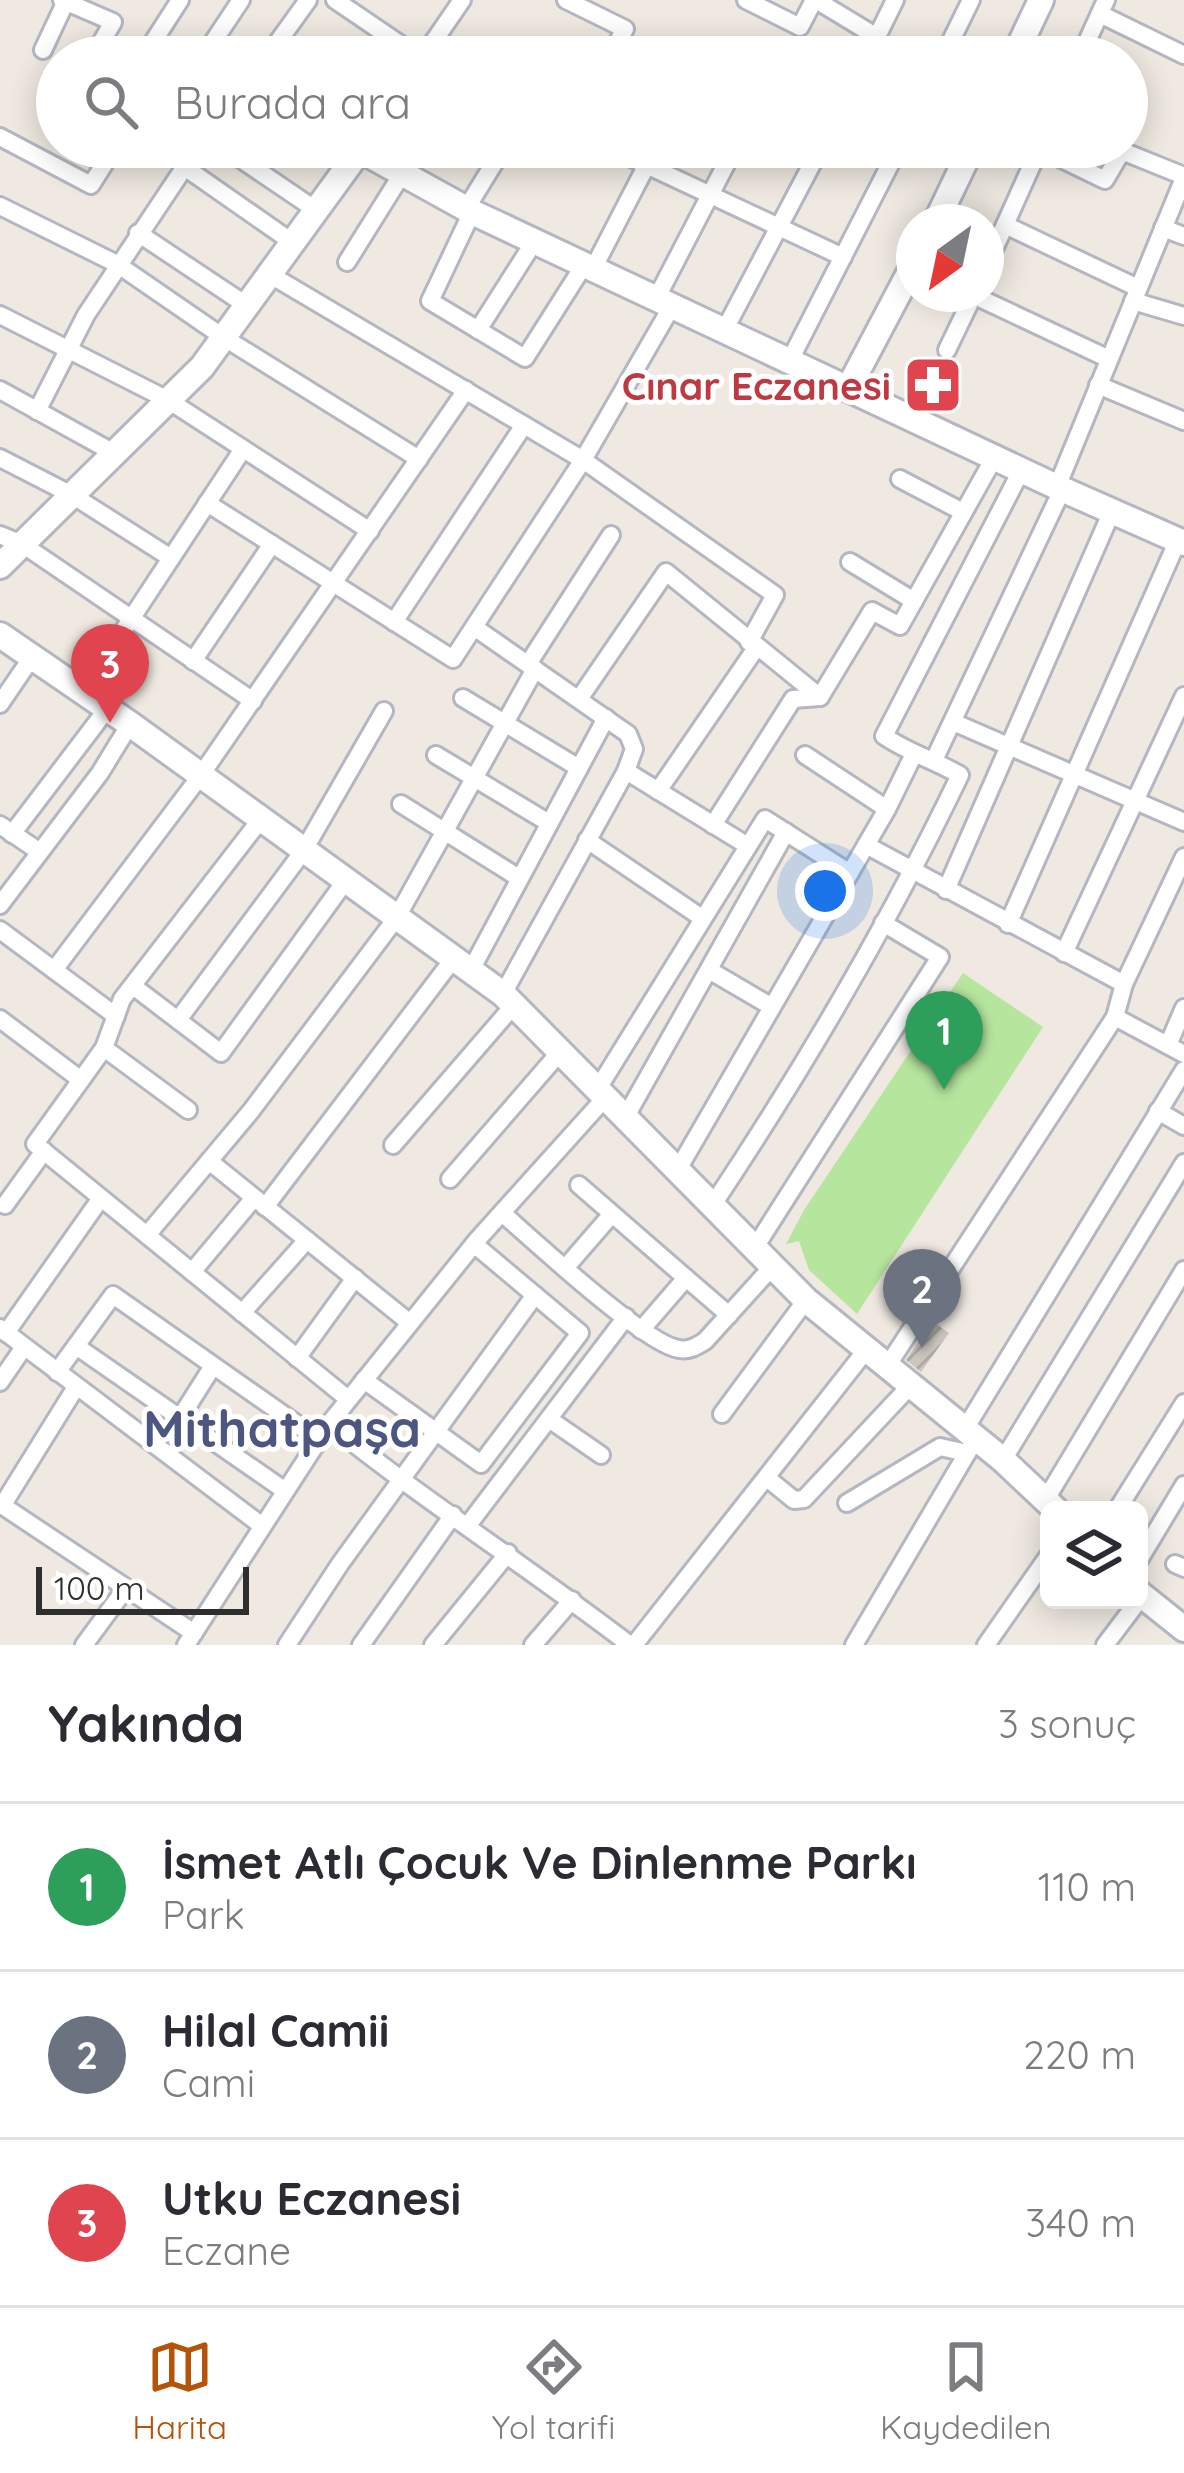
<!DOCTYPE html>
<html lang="tr">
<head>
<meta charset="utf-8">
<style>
	body { margin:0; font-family:Quicksand,sans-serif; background:#f2f2f3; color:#2b2b33 }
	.controls { position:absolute; right:36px; bottom:36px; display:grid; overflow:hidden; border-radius:18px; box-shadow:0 6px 30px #0003 }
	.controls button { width:108px; height:108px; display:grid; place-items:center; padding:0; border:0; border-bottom:3px solid #e1e1e2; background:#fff; color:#2b2b33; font:60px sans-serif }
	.compass { position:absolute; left:896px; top:204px; width:108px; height:108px; border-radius:50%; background:#fff; box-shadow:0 6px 30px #0003; rotate:213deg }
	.scale { position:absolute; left:36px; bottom:30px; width:213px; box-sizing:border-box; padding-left:12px; border:6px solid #2e2e2e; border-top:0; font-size:33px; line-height:42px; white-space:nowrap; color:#2e2e2e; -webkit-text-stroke:9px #fff; paint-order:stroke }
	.you { position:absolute; left:825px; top:891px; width:42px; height:42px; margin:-30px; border:9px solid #fff; border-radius:50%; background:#1a73e8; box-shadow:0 0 0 18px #1a73e833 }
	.badge { display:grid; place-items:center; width:78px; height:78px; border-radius:50%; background:#b45309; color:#fff; font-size:39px; font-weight:700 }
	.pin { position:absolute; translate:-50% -99px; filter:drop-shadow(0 3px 6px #0008) }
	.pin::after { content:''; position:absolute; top:63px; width:42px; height:36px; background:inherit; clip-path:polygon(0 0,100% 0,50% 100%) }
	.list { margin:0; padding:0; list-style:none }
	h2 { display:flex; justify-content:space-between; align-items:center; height:156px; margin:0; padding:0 48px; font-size:51px }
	h2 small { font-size:39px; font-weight:400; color:#7c7c81 }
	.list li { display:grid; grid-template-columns:78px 1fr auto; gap:36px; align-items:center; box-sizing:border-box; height:168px; padding:0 48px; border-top:3px solid #e1e1e2 }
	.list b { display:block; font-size:45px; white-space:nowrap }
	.list p { margin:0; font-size:39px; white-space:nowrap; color:#7c7c81 }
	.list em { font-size:39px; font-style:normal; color:#7c7c81 }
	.icon { flex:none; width:66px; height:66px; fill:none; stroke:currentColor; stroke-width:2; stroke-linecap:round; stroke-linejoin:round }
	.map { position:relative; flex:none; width:1184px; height:1645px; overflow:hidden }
	.search { position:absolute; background:#fff; box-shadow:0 6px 30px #0003; left:36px; right:36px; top:36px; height:132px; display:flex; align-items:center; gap:30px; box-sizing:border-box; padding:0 42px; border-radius:66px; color:#7c7c81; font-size:45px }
	.sheet { height:660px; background:#fff }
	nav { display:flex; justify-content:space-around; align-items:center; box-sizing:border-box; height:168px; border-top:3px solid #e1e1e2; background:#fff; font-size:33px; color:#7c7c81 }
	nav a { display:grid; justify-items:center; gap:6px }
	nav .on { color:#b45309 }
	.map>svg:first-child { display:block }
</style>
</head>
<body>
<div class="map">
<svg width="1184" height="1645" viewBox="0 0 1184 1645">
	<defs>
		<pattern id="building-hatch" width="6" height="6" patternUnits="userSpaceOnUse" patternTransform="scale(3)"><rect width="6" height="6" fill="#cbc7bf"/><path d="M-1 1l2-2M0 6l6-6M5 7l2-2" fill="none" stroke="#afaba4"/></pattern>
	</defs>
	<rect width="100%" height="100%" fill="#efe9e1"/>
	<path fill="#b6e59e" d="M963 973 1043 1027 857 1314 809 1270 799 1241 786 1244 804 1210Z"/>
	<path fill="url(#building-hatch)" d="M932 1321 949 1333 921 1372 906 1360Z"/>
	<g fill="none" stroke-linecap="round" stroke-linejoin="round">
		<defs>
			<g id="street">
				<path d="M62 0 113 22 93 57"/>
				<path d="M335 0 419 57"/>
				<path d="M566 0 625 29 609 57"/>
				<path d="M746 0 800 27 814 0"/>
				<path d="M816 0 877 37"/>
				<path d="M1100 14 1184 55"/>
				<path d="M433 42 462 57"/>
				<path d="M43 50 66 1"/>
				<path d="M177 57 153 42 180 0"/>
				<path d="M203 57 241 0"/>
				<path d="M267 57 308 0"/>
				<path d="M423 57 462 0"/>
				<path d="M703 57 707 51 719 57"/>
				<path d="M867 57 895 0"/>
				<path d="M943 57 971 0"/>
				<path d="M1080 57 1106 0"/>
				<path d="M0 137 91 185 115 147"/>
				<path d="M171 147 189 157"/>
				<path d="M223 147 316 210"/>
				<path d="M335 147 353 159"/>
				<path d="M608 147 843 257"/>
				<path d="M1039 148 1105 180 1122 151 1184 176"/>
				<path d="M183 166 292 242"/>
				<path d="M0 206 117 264 223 337 419 459"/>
				<path d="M466 209 504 147"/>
				<path d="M472 212 430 301 525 358 584 265"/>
				<path d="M1005 225 1138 288"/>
				<path d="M1163 228 1184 236"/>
				<path d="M138 233 246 305"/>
				<path d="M347 262 402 174"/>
				<path d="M986 267 1040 147"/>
				<path d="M593 269 656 147"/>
				<path d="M269 274 583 460 672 306"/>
				<path d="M973 295 1109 359"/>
				<path d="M656 299 735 147"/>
				<path d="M1133 301 1184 316"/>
				<path d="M0 315 168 400 370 531"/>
				<path d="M478 330 534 242"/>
				<path d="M724 331 821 147"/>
				<path d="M947 350 974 294"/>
				<path d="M789 362 899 147"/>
				<path d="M1098 385 1184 421"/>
				<path d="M0 390 114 453"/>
				<path d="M37 411 86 315 198 147"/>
				<path d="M0 458 72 495 171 558"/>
				<path d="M900 479 963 512"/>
				<path d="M1057 487 1184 178"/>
				<path d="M207 503 453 659 583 460 775 595 749 642"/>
				<path d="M0 535 22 544 253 701"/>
				<path d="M850 562 914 601"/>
				<path d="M394 622 524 425"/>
				<path d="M474 627 628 734 634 749 626 771 748 846"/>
				<path d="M193 661 272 544"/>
				<path d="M528 664 611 535"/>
				<path d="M83 692 243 449"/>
				<path d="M463 698 579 768"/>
				<path d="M579 699 666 572 820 697"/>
				<path d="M0 704 32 657"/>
				<path d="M953 722 1184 822"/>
				<path d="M436 755 549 823"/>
				<path d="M805 755 887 809"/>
				<path d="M934 760 1062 490"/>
				<path d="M658 791 756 648"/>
				<path d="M401 804 519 878"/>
				<path d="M261 819 122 999 104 1048 35 1144 348 1399"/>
				<path d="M0 825 40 852"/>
				<path d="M713 825 793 699 820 697 872 611 900 626 994 458"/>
				<path d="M12 834 107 709"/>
				<path d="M587 840 702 918"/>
				<path d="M866 845 1124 984"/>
				<path d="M946 890 1112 511"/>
				<path d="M0 905 100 773 130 724"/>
				<path d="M1008 924 1178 540"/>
				<path d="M0 930 116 1016"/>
				<path d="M1064 953 1184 696"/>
				<path d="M54 970 201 775 466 390"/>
				<path d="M471 970 606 718"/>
				<path d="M709 970 772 1007"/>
				<path d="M133 986 221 1053 346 880"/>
				<path d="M503 994 626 771"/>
				<path d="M1115 1017 1184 1054"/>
				<path d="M0 1019 81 1080"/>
				<path d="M178 1020 304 850 384 711"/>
				<path d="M1168 1045 1184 1008"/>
				<path d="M104 1048 188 1110"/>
				<path d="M597 1090 765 819 850 873"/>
				<path d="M1158 1111 1184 1126"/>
				<path d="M625 1118 786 832"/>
				<path d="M393 1145 514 1005"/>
				<path d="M209 1161 410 1323"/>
				<path d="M677 1171 887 809 913 756"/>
				<path d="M450 1179 560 1052"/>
				<path d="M579 1185 686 1278 641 1330"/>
				<path d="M5 1205 44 1151"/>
				<path d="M712 1206C804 1068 888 925 960 775 934 760 909 753 884 736L1021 471"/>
				<path d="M265 1207 454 958"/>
				<path d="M502 1213C533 1240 646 1345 679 1349 689 1351 697 1346 705 1341L772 1267"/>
				<path d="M147 1235 251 1111 397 917 535 669"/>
				<path d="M754 1249 940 957 883 923"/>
				<path d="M566 1267 612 1214"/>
				<path d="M192 1272 254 1198"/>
				<path d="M686 1278 729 1315"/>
				<path d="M242 1313 307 1240"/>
				<path d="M0 1328 261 1525"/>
				<path d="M6 1333 101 1198"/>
				<path d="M76 1346 284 1490"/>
				<path d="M297 1358 355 1278"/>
				<path d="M886 1368 1115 1017 1124 984 1184 857"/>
				<path d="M57 1372 113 1295 318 1439"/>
				<path d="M364 1380 481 1464 580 1333 474 1244"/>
				<path d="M0 1382 24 1347"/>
				<path d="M722 1414 806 1300"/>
				<path d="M180 1418 213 1366"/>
				<path d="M549 1419 601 1455"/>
				<path d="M329 1424C426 1502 531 1569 630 1645"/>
				<path d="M965 1429 1184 1070"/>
				<path d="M1003 1460 1184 1163"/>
				<path d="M767 1478 794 1500 804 1499 910 1386"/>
				<path d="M1046 1499 1184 1270"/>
				<path d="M847 1503 940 1447 967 1453"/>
				<path d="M0 1504 194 1633"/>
				<path d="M2 1506 76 1387"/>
				<path d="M1117 1510 1184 1403"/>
				<path d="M468 1525 626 1317"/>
				<path d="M1139 1560 1184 1485"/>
				<path d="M1175 1564 1184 1568"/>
				<path d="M84 1645 126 1588"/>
				<path d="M186 1645 329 1424 478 1239 605 1098"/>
				<path d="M287 1645 340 1564 535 1295"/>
				<path d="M361 1645 453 1515"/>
				<path d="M433 1645 508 1553"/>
				<path d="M533 1645 572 1600"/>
				<path d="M634 1645 867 1349"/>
				<path d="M854 1645 976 1438"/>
				<path d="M986 1645 1049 1555"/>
				<path d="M1105 1645 1139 1600"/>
			</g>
			<g id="secondary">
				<path d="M1014 57 1041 0"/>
				<path d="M936 222 972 147"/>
				<path d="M848 389 914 264"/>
				<path d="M0 566 202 367 360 150 472 212 1057 487 1184 543"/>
				<path d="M0 635 130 724 503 994 806 1300 1003 1460 1056 1510"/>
				<path d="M1139 1593 1184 1629"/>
			</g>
		</defs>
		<use href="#street" stroke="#b4b7c1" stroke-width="22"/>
		<use href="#secondary" stroke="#b4b7c1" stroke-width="30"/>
		<use href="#street" stroke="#fff" stroke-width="16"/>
		<use href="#secondary" stroke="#fff" stroke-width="24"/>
	</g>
	<defs>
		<symbol id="pharmacy-square" viewBox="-11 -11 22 22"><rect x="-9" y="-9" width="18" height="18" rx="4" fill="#e0444e" stroke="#fff"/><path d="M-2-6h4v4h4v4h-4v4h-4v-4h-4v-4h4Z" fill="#fff"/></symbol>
	</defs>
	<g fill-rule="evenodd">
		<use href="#pharmacy-square" x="900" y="352" width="66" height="66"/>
	</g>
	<g text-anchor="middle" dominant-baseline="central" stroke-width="10" stroke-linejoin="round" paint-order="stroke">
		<g font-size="39" font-weight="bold" fill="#be3a42" stroke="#fff" text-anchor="end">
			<text x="891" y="385">Cınar Eczanesi</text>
		</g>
		<g font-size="51" font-weight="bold" fill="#4d5680" stroke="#fff">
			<text x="282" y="1428">Mithatpaşa</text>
		</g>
	</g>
</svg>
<div class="controls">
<button><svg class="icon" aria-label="layers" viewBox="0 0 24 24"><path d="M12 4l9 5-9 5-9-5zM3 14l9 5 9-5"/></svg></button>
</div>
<svg class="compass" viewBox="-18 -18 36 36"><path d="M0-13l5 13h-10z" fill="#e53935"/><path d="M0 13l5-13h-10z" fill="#7c7c81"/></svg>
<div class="scale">100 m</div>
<div class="you"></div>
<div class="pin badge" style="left:944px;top:1090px;background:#2e9e5b">1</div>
<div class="pin badge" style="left:922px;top:1348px;background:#6b7280">2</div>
<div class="pin badge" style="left:110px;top:723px;background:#e0444e">3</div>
<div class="search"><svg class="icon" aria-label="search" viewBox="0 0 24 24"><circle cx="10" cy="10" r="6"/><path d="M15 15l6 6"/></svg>Burada ara</div>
</div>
<section class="sheet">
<h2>Yakında<small>3 sonuç</small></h2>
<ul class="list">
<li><span class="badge" style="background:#2e9e5b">1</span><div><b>İsmet Atlı Çocuk Ve Dinlenme Parkı</b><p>Park</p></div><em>110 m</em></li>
<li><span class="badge" style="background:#6b7280">2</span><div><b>Hilal Camii</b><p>Cami</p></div><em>220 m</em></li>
<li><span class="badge" style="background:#e0444e">3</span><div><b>Utku Eczanesi</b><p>Eczane</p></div><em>340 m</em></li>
</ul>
</section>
<nav>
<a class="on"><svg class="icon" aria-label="map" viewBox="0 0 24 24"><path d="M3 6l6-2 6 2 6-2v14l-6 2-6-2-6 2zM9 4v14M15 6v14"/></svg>Harita</a>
<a><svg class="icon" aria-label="directions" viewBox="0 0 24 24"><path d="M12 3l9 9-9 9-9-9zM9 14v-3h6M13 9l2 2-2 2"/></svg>Yol tarifi</a>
<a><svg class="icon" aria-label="saved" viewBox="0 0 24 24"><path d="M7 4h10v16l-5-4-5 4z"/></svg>Kaydedilen</a>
</nav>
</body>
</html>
